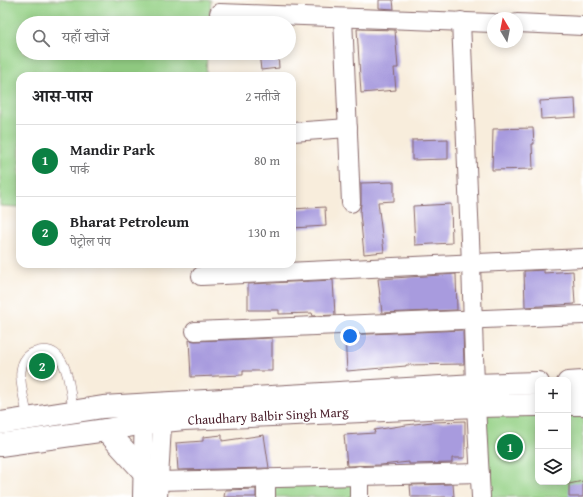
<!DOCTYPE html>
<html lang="hi">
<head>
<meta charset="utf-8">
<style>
	body { margin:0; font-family:"Gentium Book Plus","Noto Serif Devanagari",serif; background:#f6f6f6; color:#202124 }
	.controls { position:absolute; right:12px; bottom:12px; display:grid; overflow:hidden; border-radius:8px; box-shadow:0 2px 10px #0003 }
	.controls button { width:36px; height:36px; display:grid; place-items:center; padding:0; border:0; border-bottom:1px solid #e0e0e0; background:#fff; color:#202124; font:20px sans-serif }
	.compass { position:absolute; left:487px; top:12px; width:36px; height:36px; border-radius:50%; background:#fff; box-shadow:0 2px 10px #0003; rotate:350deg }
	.you { position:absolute; left:350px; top:336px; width:14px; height:14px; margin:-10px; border:3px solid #fff; border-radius:50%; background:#1a73e8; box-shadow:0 0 0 6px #1a73e833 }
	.badge { display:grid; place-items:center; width:26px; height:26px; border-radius:50%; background:#0b8043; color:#fff; font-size:13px; font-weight:700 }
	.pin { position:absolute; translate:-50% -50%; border:2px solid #fff; box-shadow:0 1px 4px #0006 }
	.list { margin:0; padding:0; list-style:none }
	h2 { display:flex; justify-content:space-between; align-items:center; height:52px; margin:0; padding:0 16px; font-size:17px }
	h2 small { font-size:13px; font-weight:400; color:#757577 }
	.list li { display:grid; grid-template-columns:26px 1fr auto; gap:12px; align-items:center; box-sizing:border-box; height:72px; padding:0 16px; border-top:1px solid #e0e0e0 }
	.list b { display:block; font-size:15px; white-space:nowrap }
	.list p { margin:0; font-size:13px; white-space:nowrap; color:#757577 }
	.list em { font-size:13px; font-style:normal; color:#757577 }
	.icon { flex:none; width:22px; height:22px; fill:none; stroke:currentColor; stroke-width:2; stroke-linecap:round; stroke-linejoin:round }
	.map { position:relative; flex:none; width:583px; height:497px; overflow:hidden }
	.search { position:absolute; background:#fff; box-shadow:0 2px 10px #0003; left:16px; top:16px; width:280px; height:44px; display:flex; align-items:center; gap:10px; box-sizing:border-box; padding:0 14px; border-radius:22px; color:#757577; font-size:15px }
	.panel { position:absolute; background:#fff; box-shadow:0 2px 10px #0003; left:16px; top:72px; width:280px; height:196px; border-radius:12px }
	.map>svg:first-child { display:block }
</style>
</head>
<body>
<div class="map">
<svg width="583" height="497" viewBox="0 0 583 497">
	<rect width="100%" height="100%" fill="#fff"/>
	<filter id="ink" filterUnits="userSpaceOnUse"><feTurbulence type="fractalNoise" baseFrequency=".025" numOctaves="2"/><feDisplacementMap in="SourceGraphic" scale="8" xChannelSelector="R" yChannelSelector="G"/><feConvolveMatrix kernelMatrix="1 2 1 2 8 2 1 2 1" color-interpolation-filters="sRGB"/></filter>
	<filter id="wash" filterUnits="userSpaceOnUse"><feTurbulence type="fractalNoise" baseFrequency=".012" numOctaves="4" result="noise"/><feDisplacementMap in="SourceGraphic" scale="16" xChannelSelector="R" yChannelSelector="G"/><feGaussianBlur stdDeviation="0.9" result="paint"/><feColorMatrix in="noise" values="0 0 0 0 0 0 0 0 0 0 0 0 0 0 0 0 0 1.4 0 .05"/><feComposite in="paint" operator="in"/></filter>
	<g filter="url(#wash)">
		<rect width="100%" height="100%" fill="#f8eddc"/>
		<g fill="#95d186" stroke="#707858">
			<path d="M0 0H211L209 23H23V53H207L206 76H20V207L0 206Z"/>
			<path d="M568 409H583V497H487L480 412 538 410V482H568Z"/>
			<path d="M359 475V497H271L272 484Z"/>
		</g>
		<g id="blocks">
			<g fill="#a89bde">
				<path d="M379 0H393L394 9 379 8Z"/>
				<path d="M357 29 395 30 398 68H394L396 90 361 93Z"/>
				<path d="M259 53H278L279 68 261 70Z"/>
				<path d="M575 99 576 117 541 119 540 101Z"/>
				<path d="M533 128 534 144H532L533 169 492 170 493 129Z"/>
				<path d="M448 139V159L412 160V140Z"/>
				<path d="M394 182V201L378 202 384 252 364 254 360 213 361 203V183Z"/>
				<path d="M451 204 452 243 415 245 413 206Z"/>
				<path d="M325 207 326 226 292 228V209Z"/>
				<path d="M544 270V273L573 271 575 304 525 307 524 271Z"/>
				<path d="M456 274 457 310 382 313 378 279Z"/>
				<path d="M333 280 335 315 313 316 312 313 279 314V310H248V284Z"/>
				<path d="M463 330 464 364 406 365V366L347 371 345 335Z"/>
				<path d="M272 338V371H243V375L191 377 189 340 195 341Z"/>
				<path d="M465 421V458H452V463L409 464V462L381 465 347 466 344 435 375 433 374 430 406 425 432 422Z"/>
				<path d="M222 435V441L264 435 269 468 178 470 176 443 203 441V437Z"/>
				<path d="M583 481V497H569V484Z"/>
				<path d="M453 484 454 497H411L410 485Z"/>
				<path d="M256 489V497H224L225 490Z"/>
			</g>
		</g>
	</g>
	<g filter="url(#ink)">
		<use href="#blocks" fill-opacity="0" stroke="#876769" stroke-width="1"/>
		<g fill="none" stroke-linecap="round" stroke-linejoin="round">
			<defs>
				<path id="service" d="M28 419C26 406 19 383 21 371 22 362 27 355 35 352 69 341 70 391 73 411"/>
				<g id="minor">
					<path d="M219 13 493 23"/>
					<path d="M343 18 351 203"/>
					<path d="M461 21 471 264 475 385"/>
					<path d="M517 23 583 26"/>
					<path d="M292 132 348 128"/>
					<path d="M201 276 583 258"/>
					<path d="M195 331 583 315"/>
					<path d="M476 406 481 497"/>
					<path d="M359 475V497"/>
					<path d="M158 481 480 473"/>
					<path d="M142 497 144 410"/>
					<path d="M158 497 163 408"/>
					<path d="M266 497V478"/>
				</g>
				<g id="tertiary">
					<path d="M568 383 583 382"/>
					<path d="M568 404H583"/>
					<path d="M0 423 103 407 475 385 538 383"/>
					<path d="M106 430 144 472"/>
					<path d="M0 445 106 430 144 423 184 419 476 406 538 405"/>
				</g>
			</defs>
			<use href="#service" stroke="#876769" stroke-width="10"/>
			<use href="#minor" stroke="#876769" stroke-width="20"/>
			<use href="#tertiary" stroke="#876769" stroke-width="24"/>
			<use href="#service" stroke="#fff" stroke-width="9"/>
			<use href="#minor" stroke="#fff" stroke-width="18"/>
			<use href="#tertiary" stroke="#fff" stroke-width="22"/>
		</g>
	</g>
	<g text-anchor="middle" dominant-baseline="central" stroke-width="3" stroke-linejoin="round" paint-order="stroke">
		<g font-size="13" fill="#4a1f2b" stroke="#fff">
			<text transform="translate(268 416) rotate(-3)">Chaudhary Balbir Singh Marg</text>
		</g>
	</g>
</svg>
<div class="controls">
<button>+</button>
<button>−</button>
<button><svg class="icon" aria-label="layers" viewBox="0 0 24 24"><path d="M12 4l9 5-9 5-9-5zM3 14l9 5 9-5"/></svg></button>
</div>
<svg class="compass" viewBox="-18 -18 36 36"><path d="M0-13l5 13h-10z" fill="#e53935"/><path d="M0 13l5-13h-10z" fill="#757577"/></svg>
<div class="you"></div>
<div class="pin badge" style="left:510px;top:447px">1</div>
<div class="pin badge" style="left:42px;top:366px">2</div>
<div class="search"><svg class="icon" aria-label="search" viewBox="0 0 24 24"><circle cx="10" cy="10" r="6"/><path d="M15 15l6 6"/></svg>यहाँ खोजें</div>
<section class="panel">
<h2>आस-पास<small>2 नतीजे</small></h2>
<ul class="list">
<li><span class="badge">1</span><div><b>Mandir Park</b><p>पार्क</p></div><em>80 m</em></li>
<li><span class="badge">2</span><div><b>Bharat Petroleum</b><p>पेट्रोल पंप</p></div><em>130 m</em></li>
</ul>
</section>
</div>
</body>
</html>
